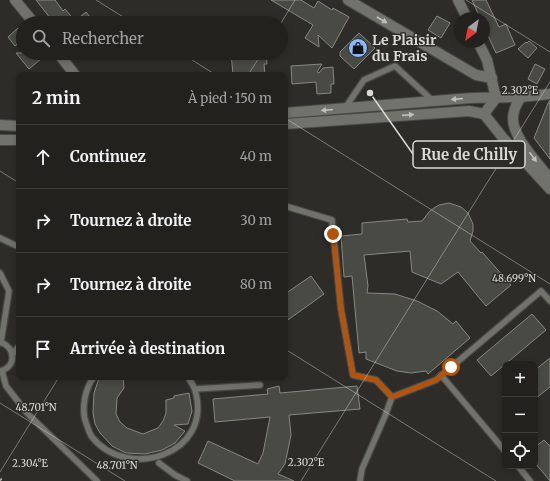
<!DOCTYPE html>
<html lang="fr">
<head>
<meta charset="utf-8">
<style>
	body { margin:0; font-family:Merriweather,serif; background:#2a2927; color:#f1f3f6 }
	.controls { position:absolute; right:12px; bottom:12px; display:grid; overflow:hidden; border-radius:8px; box-shadow:0 2px 6px #0003 }
	.controls button { width:36px; height:36px; display:grid; place-items:center; padding:0; border:0; border-bottom:1px solid #3f3e3c; background:#22211e; color:#f1f3f6; font:20px sans-serif }
	.compass { position:absolute; left:454px; top:12px; width:36px; height:36px; border-radius:50%; background:#22211e; box-shadow:0 2px 6px #0003; rotate:212deg }
	.stop { position:absolute; width:12px; height:12px; margin:-9px; border:3px solid #b45309; border-radius:50%; background:#fff }
	.stop.end { background:#b45309; border-color:#fff; box-shadow:0 1px 4px #0008 }
	.list { margin:0; padding:0; list-style:none }
	h2 { display:flex; justify-content:space-between; align-items:center; height:52px; margin:0; padding:0 16px; font-size:17px }
	h2 small { font-size:13px; font-weight:400; color:#a2a3a4 }
	.list li { display:grid; grid-template-columns:26px 1fr auto; gap:12px; align-items:center; box-sizing:border-box; height:64px; padding:0 16px; border-top:1px solid #3f3e3c }
	.list b { display:block; font-size:15px; white-space:nowrap }
	.list em { font-size:13px; font-style:normal; color:#a2a3a4 }
	.icon { flex:none; width:22px; height:22px; fill:none; stroke:currentColor; stroke-width:2; stroke-linecap:round; stroke-linejoin:round }
	.map { position:relative; flex:none; width:550px; height:481px; overflow:hidden }
	.search { position:absolute; background:#22211e; box-shadow:0 2px 6px #0003; left:16px; top:16px; width:272px; height:44px; display:flex; align-items:center; gap:10px; box-sizing:border-box; padding:0 14px; border-radius:22px; color:#a2a3a4; font-size:15px }
	.panel { position:absolute; background:#22211e; box-shadow:0 2px 6px #0003; left:16px; top:72px; width:272px; height:308px; border-radius:8px }
	.map>svg:first-child { display:block }
</style>
</head>
<body>
<div class="map">
<svg width="550" height="481" viewBox="0 0 550 481">
	<rect width="100%" height="100%" fill="#2d2c28"/>
	<g fill="#4a4a45" stroke="#888882">
		<path d="M36 0H55L63 11 65 9 75 21 86 12 95 23H54Z"/>
		<path d="M271 0H301L314 8 318 1 332 10 333 8 349 17 332 48 318 35 319 47 305 38 313 25Z"/>
		<path d="M472 0H486L499 27 506 24 515 45 496 53 484 27V18H480Z"/>
		<path d="M437 16 450 23 441 38 428 30Z"/>
		<path d="M18 28 23 35V40L15 46 8 37Z"/>
		<path d="M359 33 375 48 354 69 340 56V52Z"/>
		<path d="M529 41 537 48 528 58 518 49 526 42 527 43Z"/>
		<path d="M16 53H48L29 69Z"/>
		<path d="M231 53H266L267 64H264L265 75H233Z"/>
		<path d="M322 64 317 72 319 73 323 68 333 67 334 84H331V93L317 94 316 82 292 84 291 66Z"/>
		<path d="M535 64 545 69 537 84 528 79Z"/>
		<path d="M549 101H550V159L534 138Z"/>
		<path d="M449 203 461 207 468 213 473 224V231L470 241 481 253 482 252 511 285 486 306 458 272 441 284 412 272 410 251 364 255 368 286 367 293 395 294 417 301 437 311 453 324 456 321 470 338 428 374 426 371 411 373 397 371 366 359V352L359 353 352 276 344 277 341 236 362 234V223L407 219 408 222 422 221 429 212 434 208 439 205Z"/>
		<path d="M311 276 324 294 285 322V294Z"/>
		<path d="M532 314 546 330 491 376 477 360Z"/>
		<path d="M550 358V387L535 399V370Z"/>
		<path d="M101 377H123L124 388 117 398 116 414 120 422 127 428 143 434 158 428 163 421 166 413V400L174 398V396L189 393 192 411 188 424 174 425 185 431 175 443 162 450 145 454 126 453 112 446 100 433 95 424 93 413 94 393 98 381Z"/>
		<path d="M279 386 280 393 357 386 360 409 289 415 291 435 285 464 278 474 294 481H235L198 463 208 441 258 464 263 453 270 417 215 422 213 399 268 394 267 389Z"/>
		<path d="M544 440 550 446V481L535 463V447Z"/>
	</g>
	<g fill="none" stroke-linecap="round" stroke-linejoin="round">
		<defs>
			<g id="lane">
				<path d="M345 108 364 80 395 66 433 101"/>
				<path d="M285 206 332 220 341 309 353 375 376 380 392 397 385 416 362 469 360 481"/>
				<path d="M0 238 19 247"/>
				<path d="M0 273 9 291 1 342"/>
				<path d="M0 342C16 347 17 367 0 371"/>
				<path d="M12 355 19 346"/>
				<path d="M2 371 6 386 27 413 97 481"/>
				<path d="M441 375 505 451"/>
				<path d="M94 377C85 388 81 409 86 423 88 428 89 433 92 437 127 481 214 455 195 390 194 386 190 381 188 377"/>
				<path d="M195 389 260 385"/>
				<path d="M392 397 436 380 541 291 550 301"/>
				<path d="M159 463 175 475 187 481"/>
				<path d="M518 466 530 481"/>
			</g>
			<g id="street">
				<path d="M15 0 34 23"/>
				<path d="M348 0 476 75 492 78"/>
				<path d="M58 53 75 75"/>
			</g>
			<g id="secondary">
				<path d="M458 0 467 18"/>
				<path d="M478 42 487 60 496 98 484 114"/>
				<path d="M521 97C517 103 513 110 513 118 512 137 539 164 550 179"/>
				<path d="M285 113 471 98 521 97 550 94"/>
				<path d="M484 114 503 138 550 189"/>
				<path d="M285 124 469 111 484 114"/>
				<path d="M0 125 19 126"/>
				<path d="M0 140H19"/>
			</g>
		</defs>
		<use href="#lane" stroke="#484844" stroke-width="8"/>
		<use href="#street" stroke="#484844" stroke-width="12"/>
		<use href="#secondary" stroke="#484844" stroke-width="12"/>
		<use href="#lane" stroke="#72726c" stroke-width="5.5"/>
		<use href="#street" stroke="#72726c" stroke-width="10"/>
		<use href="#secondary" stroke="#72726c" stroke-width="10"/>
		<path stroke="#a9a8a5" stroke-width="3" stroke-dasharray="2 4" stroke-linecap="butt" d="M0 479 2 481"/>
	</g>
	<defs><path id="oneway-solid" d="M-6-.8H1V-3.2L6.5 0L1 3.2V.8H-6Z"/></defs>
	<g fill="#bfbfbc">
		<use href="#oneway-solid" transform="translate(382 20) rotate(30)"/>
		<use href="#oneway-solid" transform="translate(457 99) rotate(175)"/>
		<use href="#oneway-solid" transform="translate(327 110) rotate(175)"/>
		<use href="#oneway-solid" transform="translate(408 115) rotate(-4)"/>
		<use href="#oneway-solid" transform="translate(533 157) rotate(53)"/>
	</g>
	<g fill="none" stroke-linecap="round" stroke-linejoin="round">
		<path stroke="#b45309" stroke-width="5" d="M333 234 341 309 353 375 376 380 392 397 436 380 451 367"/>
	</g>
	<path fill="none" stroke="#d9d9d6" stroke-width="1" stroke-opacity="0.45" d="M96 0 133 23M466 0 550 52M281 23 295 0M181 53 216 75M248 75 262 53M285 118 550 284M0 171 19 183M285 349 496 481M0 403 125 481M0 472 59 377M301 481 550 82"/>
	<defs>
		<symbol id="shop-disc" viewBox="-11 -11 22 22"><circle r="9.5" fill="#88bafc" stroke="#2d2c28"/><path d="M-5-2.5h2.3a2.7 3.5 0 0 1 5.4 0H5L5.5 6h-11ZM-1.5-2.5h3a1.5 2.3 0 0 0-3 0Z" fill="#111"/></symbol>
	</defs>
	<g fill-rule="evenodd">
		<use href="#shop-disc" x="347" y="37" width="22" height="22"/>
	</g>
	<g text-anchor="middle" dominant-baseline="central" stroke-width="3" stroke-linejoin="round" paint-order="stroke">
		<g font-size="14" font-weight="bold" fill="#d9d9d6" stroke="#2d2c28" text-anchor="start">
			<text x="372" y="40">Le Plaisir<tspan x="372" dy="16">du Frais</tspan></text>
		</g>
	</g>
	<g font-size="10" text-anchor="middle" fill="#d9d9d6" stroke="#2d2c28" stroke-width="3" stroke-linejoin="round" paint-order="stroke">
		<text x="520" y="94">2.302°E</text>
		<text x="514" y="282">48.699°N</text>
		<text x="36" y="411">48.701°N</text>
		<text x="306" y="466">2.302°E</text>
		<text x="30" y="467">2.304°E</text>
		<text x="117" y="469">48.701°N</text>
	</g>
	<path fill="none" stroke="#d9d9d6" stroke-width="1.5" d="M370 93L413 154"/>
	<circle fill="#d9d9d6" stroke="#2d2c28" stroke-width="1.5" cx="370" cy="93" r="4"/>
	<rect fill="#2d2c28" stroke="#d9d9d6" stroke-width="1.5" x="413" y="141" width="112" height="27" rx="4"/>
	<g font-size="15" text-anchor="middle" font-weight="bold" fill="#d9d9d6">
		<text x="469" y="160">Rue de Chilly</text>
	</g>
</svg>
<div class="controls">
<button>+</button>
<button>−</button>
<button><svg class="icon" aria-label="locate" viewBox="0 0 24 24"><circle cx="12" cy="12" r="6"/><path d="M12 2v4M12 18v4M2 12h4M18 12h4"/></svg></button>
</div>
<svg class="compass" viewBox="-18 -18 36 36"><path d="M0-13l5 13h-10z" fill="#e53935"/><path d="M0 13l5-13h-10z" fill="#a2a3a4"/></svg>
<div class="stop" style="left:451px;top:367px"></div>
<div class="stop end" style="left:333px;top:234px"></div>
<div class="search"><svg class="icon" aria-label="search" viewBox="0 0 24 24"><circle cx="10" cy="10" r="6"/><path d="M15 15l6 6"/></svg>Rechercher</div>
<section class="panel">
<h2>2 min<small>À pied · 150 m</small></h2>
<ul class="list">
<li><svg class="icon" aria-label="ahead" viewBox="0 0 24 24"><path d="M12 20V5M6 11l6-6 6 6"/></svg><div><b>Continuez</b></div><em>40 m</em></li>
<li><svg class="icon" aria-label="right" viewBox="0 0 24 24"><path d="M7 20v-9h11M14 6l5 5-5 5"/></svg><div><b>Tournez à droite</b></div><em>30 m</em></li>
<li><svg class="icon" aria-label="right" viewBox="0 0 24 24"><path d="M7 20v-9h11M14 6l5 5-5 5"/></svg><div><b>Tournez à droite</b></div><em>80 m</em></li>
<li><svg class="icon" aria-label="arrive" viewBox="0 0 24 24"><path d="M6 21V4h12l-3 4 3 4H6"/></svg><div><b>Arrivée à destination</b></div></li>
</ul>
</section>
</div>
</body>
</html>
